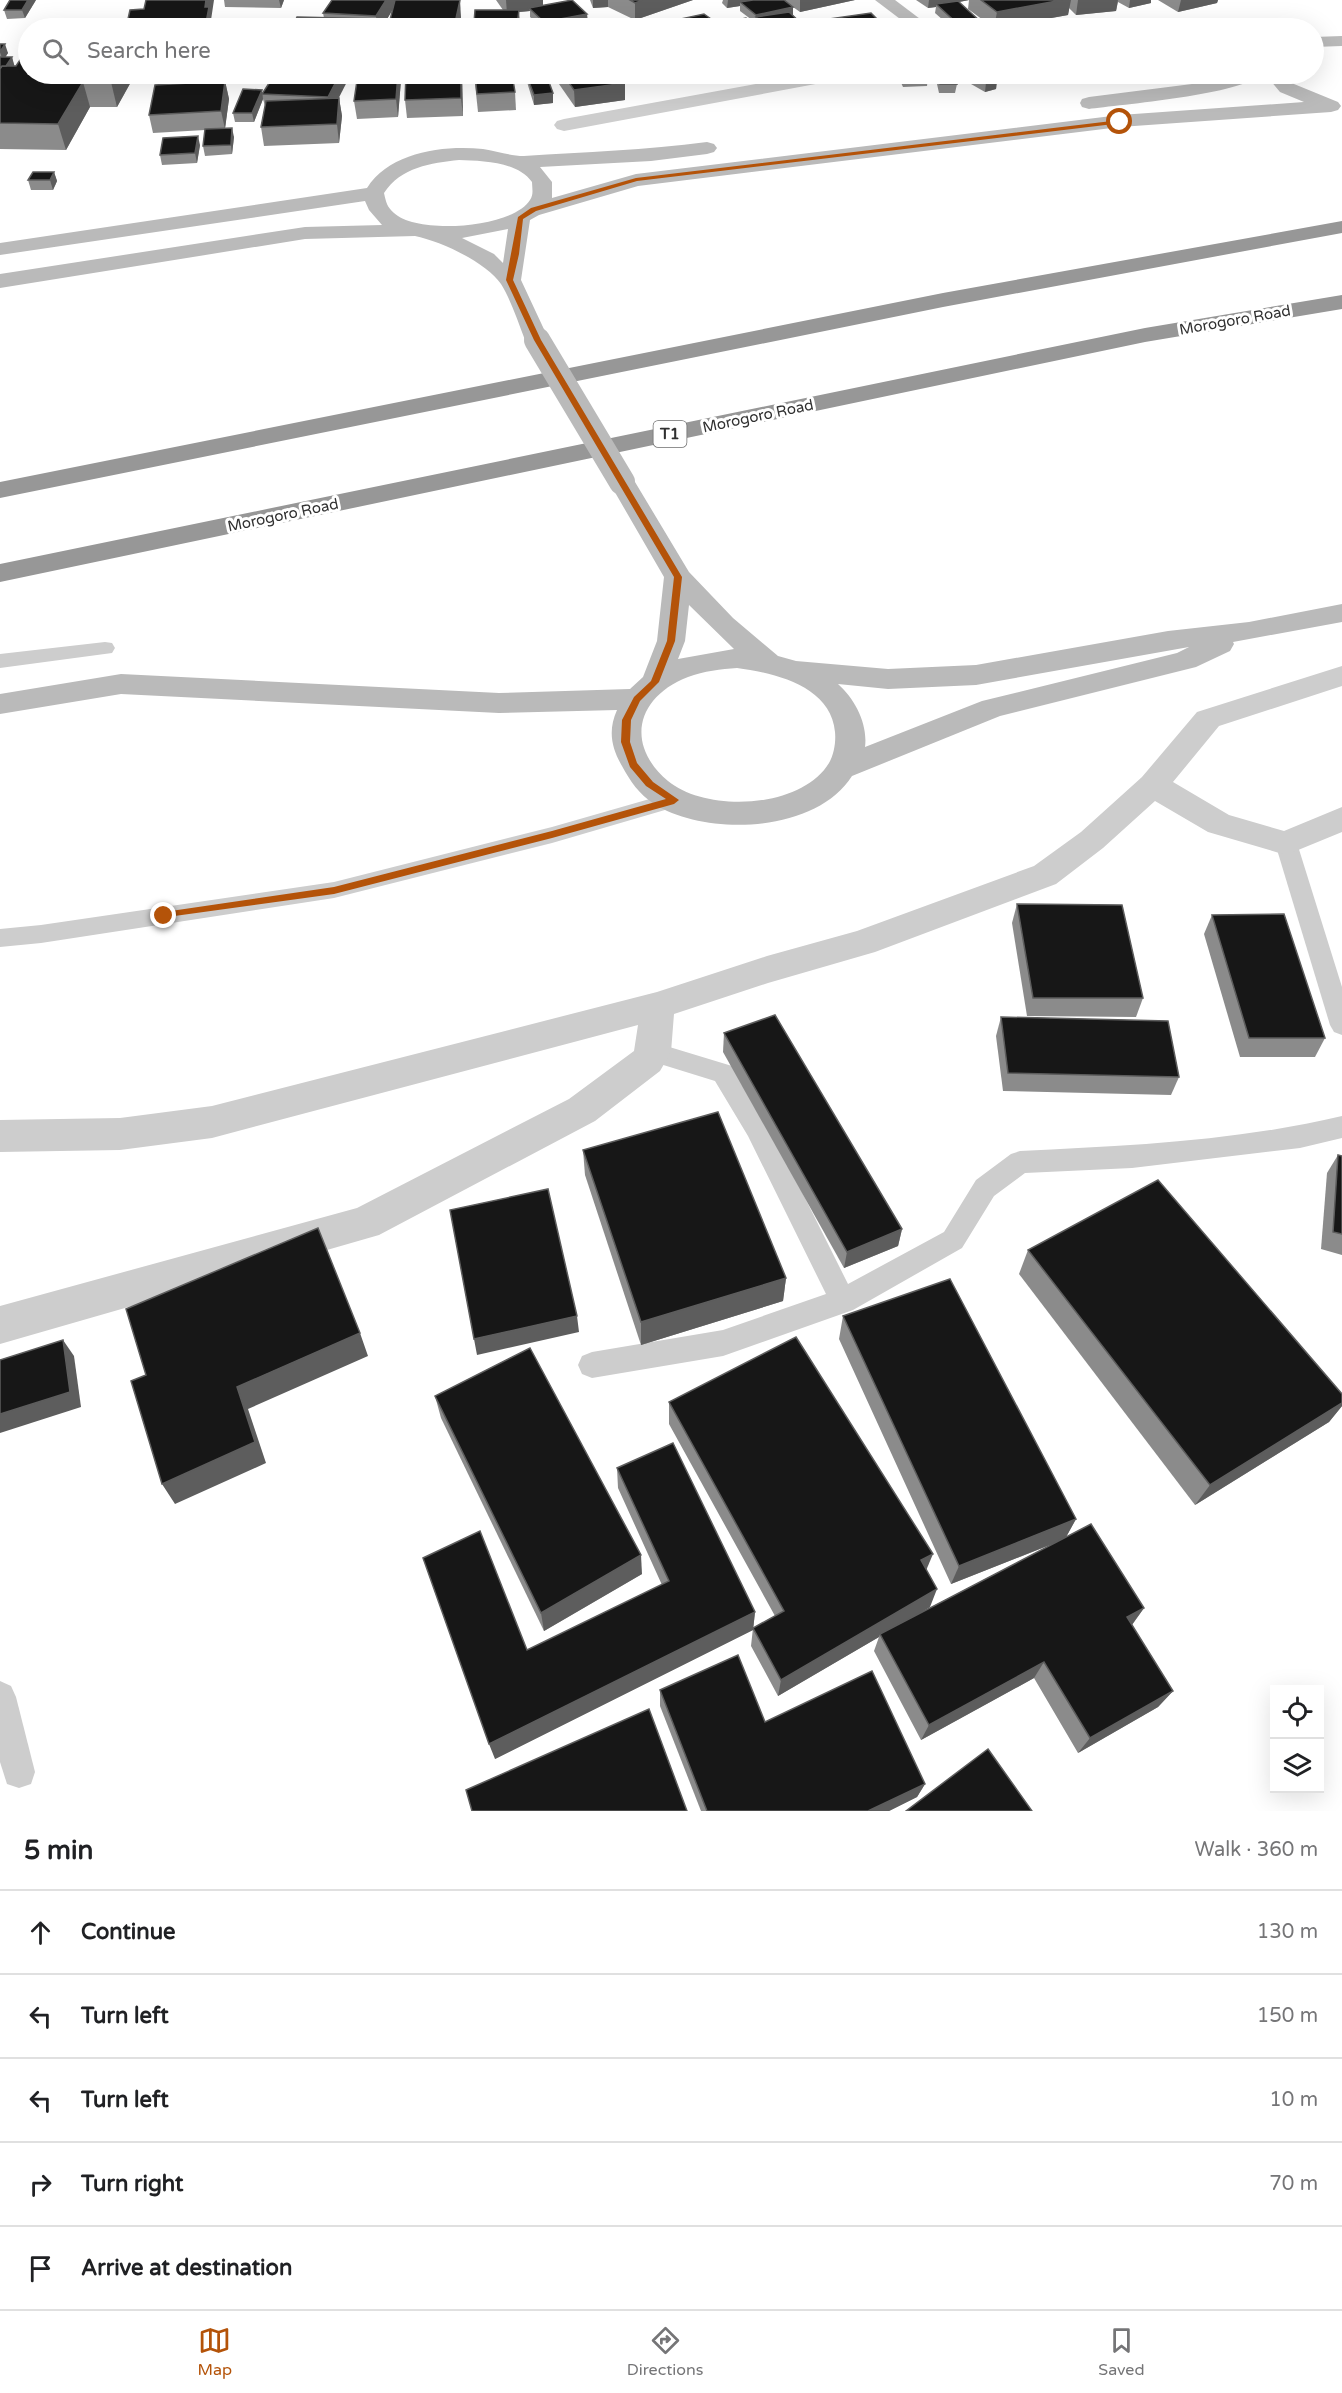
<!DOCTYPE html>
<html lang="en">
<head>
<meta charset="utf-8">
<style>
	body { margin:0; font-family:"Varela Round",sans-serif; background:#f6f6f6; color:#202124 }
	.controls { position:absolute; right:18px; bottom:18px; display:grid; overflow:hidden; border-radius:0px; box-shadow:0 6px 24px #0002 }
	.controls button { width:54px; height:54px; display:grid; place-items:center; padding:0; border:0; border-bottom:2px solid #e0e0e0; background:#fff; color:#202124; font:30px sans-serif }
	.stop { position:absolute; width:18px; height:18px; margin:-14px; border:4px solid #b45309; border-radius:50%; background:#fff }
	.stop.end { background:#b45309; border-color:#fff; box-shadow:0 2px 6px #0008 }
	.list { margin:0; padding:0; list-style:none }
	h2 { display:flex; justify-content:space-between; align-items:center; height:78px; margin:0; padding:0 24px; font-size:26px }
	h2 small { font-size:20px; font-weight:400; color:#757577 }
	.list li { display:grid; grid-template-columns:39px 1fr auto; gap:18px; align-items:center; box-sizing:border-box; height:84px; padding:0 24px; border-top:2px solid #e0e0e0 }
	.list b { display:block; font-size:22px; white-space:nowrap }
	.list em { font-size:20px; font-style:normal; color:#757577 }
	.icon { flex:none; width:33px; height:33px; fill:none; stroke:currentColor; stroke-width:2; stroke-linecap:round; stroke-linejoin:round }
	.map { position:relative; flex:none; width:1342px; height:1811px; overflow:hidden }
	.search { position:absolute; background:#fff; box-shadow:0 6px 24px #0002; left:18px; right:18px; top:18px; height:66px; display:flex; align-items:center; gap:15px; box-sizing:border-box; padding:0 21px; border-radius:33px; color:#757577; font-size:22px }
	.sheet { height:498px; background:#fff }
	nav { display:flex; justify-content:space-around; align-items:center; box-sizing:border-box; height:84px; border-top:2px solid #e0e0e0; background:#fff; font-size:16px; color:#757577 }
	nav a { display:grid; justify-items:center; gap:3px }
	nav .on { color:#b45309 }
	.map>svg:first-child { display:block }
</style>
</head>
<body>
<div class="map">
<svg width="1342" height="1811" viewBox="0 0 1342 1811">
	<rect width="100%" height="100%" fill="#fff"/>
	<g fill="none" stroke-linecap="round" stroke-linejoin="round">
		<g fill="#cdcdcd" fill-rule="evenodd">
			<path d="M105 642 112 643 115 648 112 653 0 668V654Z"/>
			<path d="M674 792 682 795 685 800 682 805 552 843 334 898 41 943 0 947V929L41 925 334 882 552 827Z"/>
			<path d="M1286 835 1294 837 1297 843 1342 987V1035L1334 1032 1330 1025 1275 843 1278 837Z"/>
			<path d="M653 1042 732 1066 766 1120 848 1284 944 1232 976 1180 1011 1154 1020 1151C1127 1146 1237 1141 1342 1116V1138L1300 1148 1132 1168 1025 1173 994 1196 962 1248 853 1310 723 1356 592 1378 582 1374 578 1365 582 1356 592 1352 723 1330 826 1294 748 1136 715 1081 644 1059 641 1052 644 1045Z"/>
			<path d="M0 1681 11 1686 16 1697 35 1772 31 1784 19 1788 7 1784 0 1762Z"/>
		</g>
		<g fill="#cdcdcd" fill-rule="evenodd">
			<path d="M810 74H846L844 78 837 80 564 131 557 129 554 125 557 121 564 119Z"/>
			<path d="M1342 666V686L1219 726 1173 782 1229 815 1284 831 1342 807V832L1286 855 1208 832 1155 801 1103 848 1056 884 875 952 768 983 674 1014 671 1052 660 1071 595 1121 379 1235 0 1344V1306L357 1208 569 1099 634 1051 638 1025 212 1138 120 1150 0 1152V1120L120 1118 212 1106 657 992 767 956 857 931 1034 866 1081 832 1142 777 1197 712Z"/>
		</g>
		<g fill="#bababa" fill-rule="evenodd">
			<path d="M875 0H895L932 28H912Z"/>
			<path d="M1229 18C1244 19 1286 17 1295 28H1171L1174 24 1180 23Z"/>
			<path d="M1342 36V46L1314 47V37Z"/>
			<path d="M1234 74H1260C1247 94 1117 105 1089 109L1082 107 1080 103 1082 99 1089 97 1192 84Z"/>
			<path d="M1265 74H1284L1294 84 1338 102 1341 106 1338 110 1331 112 1120 127 638 186 539 215 530 220 521 280 549 340 545 345 537 347 529 345 525 340C518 322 511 300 501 284 486 262 440 241 415 236L305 239 0 288V274L305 227 382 225 369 210 365 201 0 255V243L367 188C390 152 443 145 483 149 497 151 510 156 524 156 585 152 646 150 707 142L714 144 717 148 714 152 707 154 651 161 540 167 552 182V198L636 174 1120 115 1304 102 1280 92ZM459 160C482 161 517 161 532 182 532 188 534 194 530 200 513 228 417 235 394 213 387 207 386 202 384 193 401 167 431 163 459 160ZM508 229 503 263 494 254 462 238Z"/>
			<path d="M622 474 631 477 635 482 689 572 733 618 778 656 796 661 888 669 976 665 1168 631 1249 622 1342 604V622L1233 642 1234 644 1230 651 1196 667 1000 716 852 776C816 833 707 837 654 804 639 794 630 781 622 766 611 747 608 730 617 710L499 713 121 694 0 714V694L121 674 499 693 630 689 643 677 657 641 664 577 609 482 613 477ZM689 605 734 649 678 659 685 641ZM1189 647 1177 653 982 701 865 747C868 724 855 699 838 684L888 689 976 685ZM737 668C775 673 831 686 835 732 836 742 834 754 829 763 801 809 707 813 668 781 625 745 636 697 688 677 704 671 721 669 737 668Z"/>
		</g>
		<g fill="#979797" fill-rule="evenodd">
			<path d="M1342 221V233L943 307 0 498V482L943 293Z"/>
			<path d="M1342 295V309L1145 342 0 582V564L1145 328Z"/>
		</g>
		<path stroke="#bababa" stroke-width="26" d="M537 340 622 482"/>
	</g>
	<g fill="#8b8b8b">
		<path d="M36 0 25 18 7 19 4 10Z"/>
		<path d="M224 0H284L281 8 225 7Z"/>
		<path d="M332 0 461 17 460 23H474L503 10 496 0H543V6L588 22 556 28H542L530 17V11L519 12 520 28H388L393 9 383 26 324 18 323 13Z"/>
		<path d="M590 0H693L635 20 608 7 593 8Z"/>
		<path d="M723 0H855L800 12 793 7V15L804 28H657V24L756 26V23L740 11V6L727 8 722 3Z"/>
		<path d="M916 0H1151V3L1129 8 1118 2 1116 11 1076 15 1069 8 1068 15 996 28H994L968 9 969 0 959 2 981 28H952L935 13 936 7 928 8Z"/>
		<path d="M1158 0H1218L1217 3 1178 12Z"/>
		<path d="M808 22 886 28H808Z"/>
		<path d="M0 44 8 53 5 57H12L14 66 28 74H130L132 80 117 107H90L66 150 0 149Z"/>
		<path d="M169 74H203L202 80 171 82Z"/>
		<path d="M275 74 339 98 342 116 339 143 264 146 261 127 265 106 263 99 254 122H235L233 113 263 94Z"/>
		<path d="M462 74 463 116 407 118 405 100Z"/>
		<path d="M474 74 515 92 516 110 478 112Z"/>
		<path d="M526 74 553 93V103L534 105 527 82Z"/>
		<path d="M552 74H618L625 100 575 107Z"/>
		<path d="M637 74H664V80L641 83Z"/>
		<path d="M898 74H926L928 76 927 86 903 87 898 76Z"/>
		<path d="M932 74H953L957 84 955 93H939L937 84V79H931Z"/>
		<path d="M973 75 997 80 996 89 985 92 971 84Z"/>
		<path d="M401 80 398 117 357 119 354 101Z"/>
		<path d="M225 81 229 99 225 128 234 137 232 154 205 156 203 146 205 130 153 133 149 115Z"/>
		<path d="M200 145 197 163 162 165 160 155Z"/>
		<path d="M54 172 57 181 53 190H31L28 180Z"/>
		<path d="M1017 904 1143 998 1136 1017 1027 1016 1012 923Z"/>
		<path d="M1212 915 1325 1038 1315 1057H1240L1204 934Z"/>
		<path d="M1001 1017 1179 1077 1171 1095 1003 1091 996 1036Z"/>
		<path d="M724 1033 902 1229 898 1246 844 1268 723 1052Z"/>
		<path d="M583 1150 786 1278 783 1301 641 1345 585 1175Z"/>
		<path d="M1338 1155 1342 1156V1255L1321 1249 1327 1173Z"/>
		<path d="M1028 1250 1342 1394V1406L1329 1422 1195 1505 1019 1274Z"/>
		<path d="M843 1316 1076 1519 1066 1537 1144 1608 1132 1625 1173 1691 1158 1707 1078 1753 1034 1678 921 1740 874 1651 879 1637 778 1696 751 1646 753 1628 775 1616 669 1424V1402L926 1570 930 1607 922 1612 1055 1543 951 1584 839 1339Z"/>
		<path d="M435 1396 642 1574 544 1631 441 1418Z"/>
		<path d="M617 1468 755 1612 753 1630 495 1759 527 1650 662 1585 618 1488Z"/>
		<path d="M660 1690 765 1722 925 1784 917 1797 889 1811H701L660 1706Z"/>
	</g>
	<g fill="#5d5d5d">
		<path d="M28 0H36L25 18 22 10Z"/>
		<path d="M206 0H214L211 20 213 28H205Z"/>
		<path d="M279 0H284L281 8Z"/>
		<path d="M386 0H397V2L383 26V28H377L376 16Z"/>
		<path d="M460 0 461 17 459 28 455 23Z"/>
		<path d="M506 0H543V9L529 8 530 11 519 12 520 28H518L517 25 507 14Z"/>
		<path d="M593 0H608V7L593 8Z"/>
		<path d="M643 0H693L635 20V3Z"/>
		<path d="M728 0H771L740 2V6L727 8Z"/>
		<path d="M800 0H855L800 12Z"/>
		<path d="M929 0H969L939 6 936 4V7L928 8Z"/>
		<path d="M1062 0H1071L1068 15 994 28 997 12Z"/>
		<path d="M1078 0H1118L1116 11 1076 15Z"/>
		<path d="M1130 0H1151V3L1129 8Z"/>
		<path d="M1181 0H1218L1217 3 1178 12Z"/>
		<path d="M793 7V16L756 17 755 23 756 15Z"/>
		<path d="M587 14 588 22 556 28H544V22Z"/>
		<path d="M714 21V28L705 27V28H681Z"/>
		<path d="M982 23 981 28H960V26Z"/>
		<path d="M804 26V28H787Z"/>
		<path d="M5 44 8 53 3 61 0 52Z"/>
		<path d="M12 57 17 75 5 68Z"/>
		<path d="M115 74H130L132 80 117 107 111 82Z"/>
		<path d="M340 74H351L330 115 328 97Z"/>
		<path d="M398 74H400L401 80 398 117 396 99Z"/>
		<path d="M461 74H462L463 116 461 98Z"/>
		<path d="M641 74H664V80L641 83Z"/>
		<path d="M669 74H684V77L669 79Z"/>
		<path d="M997 80 996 89 985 92 986 83Z"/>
		<path d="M225 81 229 99 225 129 221 111Z"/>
		<path d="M83 82 90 107 66 150 58 124Z"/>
		<path d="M625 83V100L575 107 574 90Z"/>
		<path d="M262 90 263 99 254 122 252 113Z"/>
		<path d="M553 93V103L534 105V95Z"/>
		<path d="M339 98 342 116 339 143 337 124Z"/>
		<path d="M232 128 234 137 232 154 231 145Z"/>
		<path d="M198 136 200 145 197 163 195 153Z"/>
		<path d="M54 172 57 181 53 190 50 180Z"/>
		<path d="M902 1229 898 1246 844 1268 847 1252Z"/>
		<path d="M786 1278 783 1301 641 1345V1322Z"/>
		<path d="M577 1316 579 1332 477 1355 474 1339Z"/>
		<path d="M360 1333 368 1356 248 1409 266 1463 175 1504 162 1484 237 1387Z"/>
		<path d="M63 1340 74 1356 81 1407 0 1433V1414Z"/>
		<path d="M1342 1403V1406L1329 1422 1195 1505 1210 1485Z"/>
		<path d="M1076 1519 1065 1539 951 1584 959 1566Z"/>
		<path d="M933 1554 925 1573 921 1560Z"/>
		<path d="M641 1555 642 1574 544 1631 541 1613Z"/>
		<path d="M937 1589 930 1607 881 1636 880 1634 879 1637 778 1696 781 1680Z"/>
		<path d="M1144 1608 1131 1626 1127 1617Z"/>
		<path d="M755 1612 753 1630 495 1759 489 1744Z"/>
		<path d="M1044 1662 1034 1678 921 1740 929 1725Z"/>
		<path d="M1173 1691 1158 1707 1078 1753 1090 1738Z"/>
		<path d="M925 1784 917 1797 889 1811H868Z"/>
	</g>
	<g fill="#171717" stroke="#5d5d5d" stroke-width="1.5">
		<path d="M10 0H28L22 10H4Z"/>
		<path d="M146 0H206L205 7H209L205 28H126L130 10 144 9Z"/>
		<path d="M332 0H386L376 16 323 13Z"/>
		<path d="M395 0H460L455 23H474L475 10H519L517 25H491V28H388Z"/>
		<path d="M572 0 587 14 544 22 529 8Z"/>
		<path d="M630 0H643L635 3Z"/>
		<path d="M753 0H784L793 7 756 15 740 2Z"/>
		<path d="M981 0H1062L997 12Z"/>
		<path d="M958 1 982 23 960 26 936 4Z"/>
		<path d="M789 12 804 26 787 28H768L756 17Z"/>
		<path d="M871 13 886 28H815L808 22Z"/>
		<path d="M704 14 714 21 681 28H663L657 24Z"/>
		<path d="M297 17 382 19 378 28H292Z"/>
		<path d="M746 18 759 28H707L705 27Z"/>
		<path d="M623 19 630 28H601L597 23Z"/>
		<path d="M0 44H5L0 52Z"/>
		<path d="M24 54H28V74H115L111 82H83L58 124 0 123V69L2 66H16Z"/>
		<path d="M0 57H12L6 66H2L0 68Z"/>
		<path d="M275 74H340L328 97 262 94Z"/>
		<path d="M358 74H398L396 99 354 101Z"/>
		<path d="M406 74H461V98L405 100Z"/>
		<path d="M475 74H512L515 92 477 94Z"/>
		<path d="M526 74H546L553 93 534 95Z"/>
		<path d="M563 74H618L625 83 574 90Z"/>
		<path d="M902 74H926L928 76 904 78Z"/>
		<path d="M977 74H986L997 80 986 83 973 75Z"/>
		<path d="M938 75H954L957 84H940Z"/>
		<path d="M225 81 221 111 149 115 155 85Z"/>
		<path d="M243 89 262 90 252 113H233Z"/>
		<path d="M339 98 337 124 261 127 266 101Z"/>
		<path d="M232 128 231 145 203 146 205 129Z"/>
		<path d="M198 136 195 153 160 155 163 138Z"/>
		<path d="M33 172H54L50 180H28Z"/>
		<path d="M1017 904 1122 905 1143 998H1033Z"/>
		<path d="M1284 914 1325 1038H1249L1212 915Z"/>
		<path d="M775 1015 902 1229 847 1252 724 1033Z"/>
		<path d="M1001 1017 1168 1021 1179 1077 1008 1073Z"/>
		<path d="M718 1112 786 1278 641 1322 583 1150Z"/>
		<path d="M1338 1155 1342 1156V1234L1333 1232Z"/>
		<path d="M1158 1180 1342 1394V1403L1210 1485 1028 1250Z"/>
		<path d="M548 1189 577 1316 474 1339 450 1210Z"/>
		<path d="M318 1228 360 1333 237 1387 255 1442 162 1484 131 1381 146 1375 126 1309Z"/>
		<path d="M950 1279 1076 1519 959 1566 843 1316Z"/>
		<path d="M796 1337 933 1554 921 1560 937 1589 781 1680 753 1628 784 1611 669 1402Z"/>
		<path d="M63 1340 70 1392 0 1414V1360Z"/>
		<path d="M530 1348 641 1555 541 1613 435 1396Z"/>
		<path d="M673 1443 755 1612 489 1744 423 1558 480 1531 527 1650 669 1581 617 1468Z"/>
		<path d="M1091 1524 1144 1608 1127 1617 1173 1691 1090 1738 1044 1662 929 1725 880 1634Z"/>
		<path d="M738 1655 765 1722 872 1671 925 1784 868 1811H707L660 1690Z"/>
		<path d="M649 1709 687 1811H472L466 1790Z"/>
		<path d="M988 1749 1032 1811H906Z"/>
	</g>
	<path fill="#b45309" d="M1120 120 1122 123 637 181 536 211 523 219 519 254 513 280 541 340 682 577 675 641 659 682 640 701 631 720 630 742 637 763 653 782 679 800 674 804 552 838 334 894 160 918 159 916 164 912 334 887 552 831 666 799 646 786 630 767 621 742 622 720 634 697 651 681 667 641 674 577 534 340 506 280 518 217 531 208 636 178Z"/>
	<g text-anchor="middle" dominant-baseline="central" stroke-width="6" stroke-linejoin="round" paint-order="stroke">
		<g font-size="15" fill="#303030" stroke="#fff">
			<text transform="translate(1235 320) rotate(-10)">Morogoro Road</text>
			<text transform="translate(758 416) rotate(-12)">Morogoro Road</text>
			<text transform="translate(283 515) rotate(-12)">Morogoro Road</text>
		</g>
		<rect fill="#fff" stroke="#6e6e6e" stroke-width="1.5" x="653.5" y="421" width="33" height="26" rx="4.5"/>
		<g font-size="16" font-weight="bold" fill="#303030">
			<text x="670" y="434">T1</text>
		</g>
	</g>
</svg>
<div class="controls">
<button><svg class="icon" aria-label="locate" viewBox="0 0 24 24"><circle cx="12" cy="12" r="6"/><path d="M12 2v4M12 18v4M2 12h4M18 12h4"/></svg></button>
<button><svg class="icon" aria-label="layers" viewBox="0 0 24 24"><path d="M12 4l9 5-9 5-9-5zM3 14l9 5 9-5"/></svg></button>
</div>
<div class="stop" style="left:1120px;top:122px"></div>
<div class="stop end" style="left:164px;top:916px"></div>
<div class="search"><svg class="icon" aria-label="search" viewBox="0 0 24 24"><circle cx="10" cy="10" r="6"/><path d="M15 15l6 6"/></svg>Search here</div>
</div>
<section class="sheet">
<h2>5 min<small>Walk · 360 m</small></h2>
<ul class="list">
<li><svg class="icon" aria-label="ahead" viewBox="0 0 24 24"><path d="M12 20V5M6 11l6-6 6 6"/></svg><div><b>Continue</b></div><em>130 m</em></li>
<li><svg class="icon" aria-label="left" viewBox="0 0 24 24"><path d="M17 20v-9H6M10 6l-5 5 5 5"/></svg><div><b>Turn left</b></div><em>150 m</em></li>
<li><svg class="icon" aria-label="left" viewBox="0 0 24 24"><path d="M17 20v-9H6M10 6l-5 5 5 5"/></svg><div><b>Turn left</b></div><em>10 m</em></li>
<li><svg class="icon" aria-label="right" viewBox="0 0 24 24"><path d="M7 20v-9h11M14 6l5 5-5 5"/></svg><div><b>Turn right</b></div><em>70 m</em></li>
<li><svg class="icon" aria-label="arrive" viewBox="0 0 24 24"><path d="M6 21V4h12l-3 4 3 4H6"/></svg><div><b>Arrive at destination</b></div></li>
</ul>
</section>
<nav>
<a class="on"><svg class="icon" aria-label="map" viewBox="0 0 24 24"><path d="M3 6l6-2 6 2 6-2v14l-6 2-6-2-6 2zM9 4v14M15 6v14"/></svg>Map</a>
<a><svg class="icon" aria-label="directions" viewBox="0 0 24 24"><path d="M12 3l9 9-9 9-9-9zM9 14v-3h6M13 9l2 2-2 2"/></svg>Directions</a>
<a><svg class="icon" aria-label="saved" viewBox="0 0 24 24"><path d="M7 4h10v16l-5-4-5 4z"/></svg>Saved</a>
</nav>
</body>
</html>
